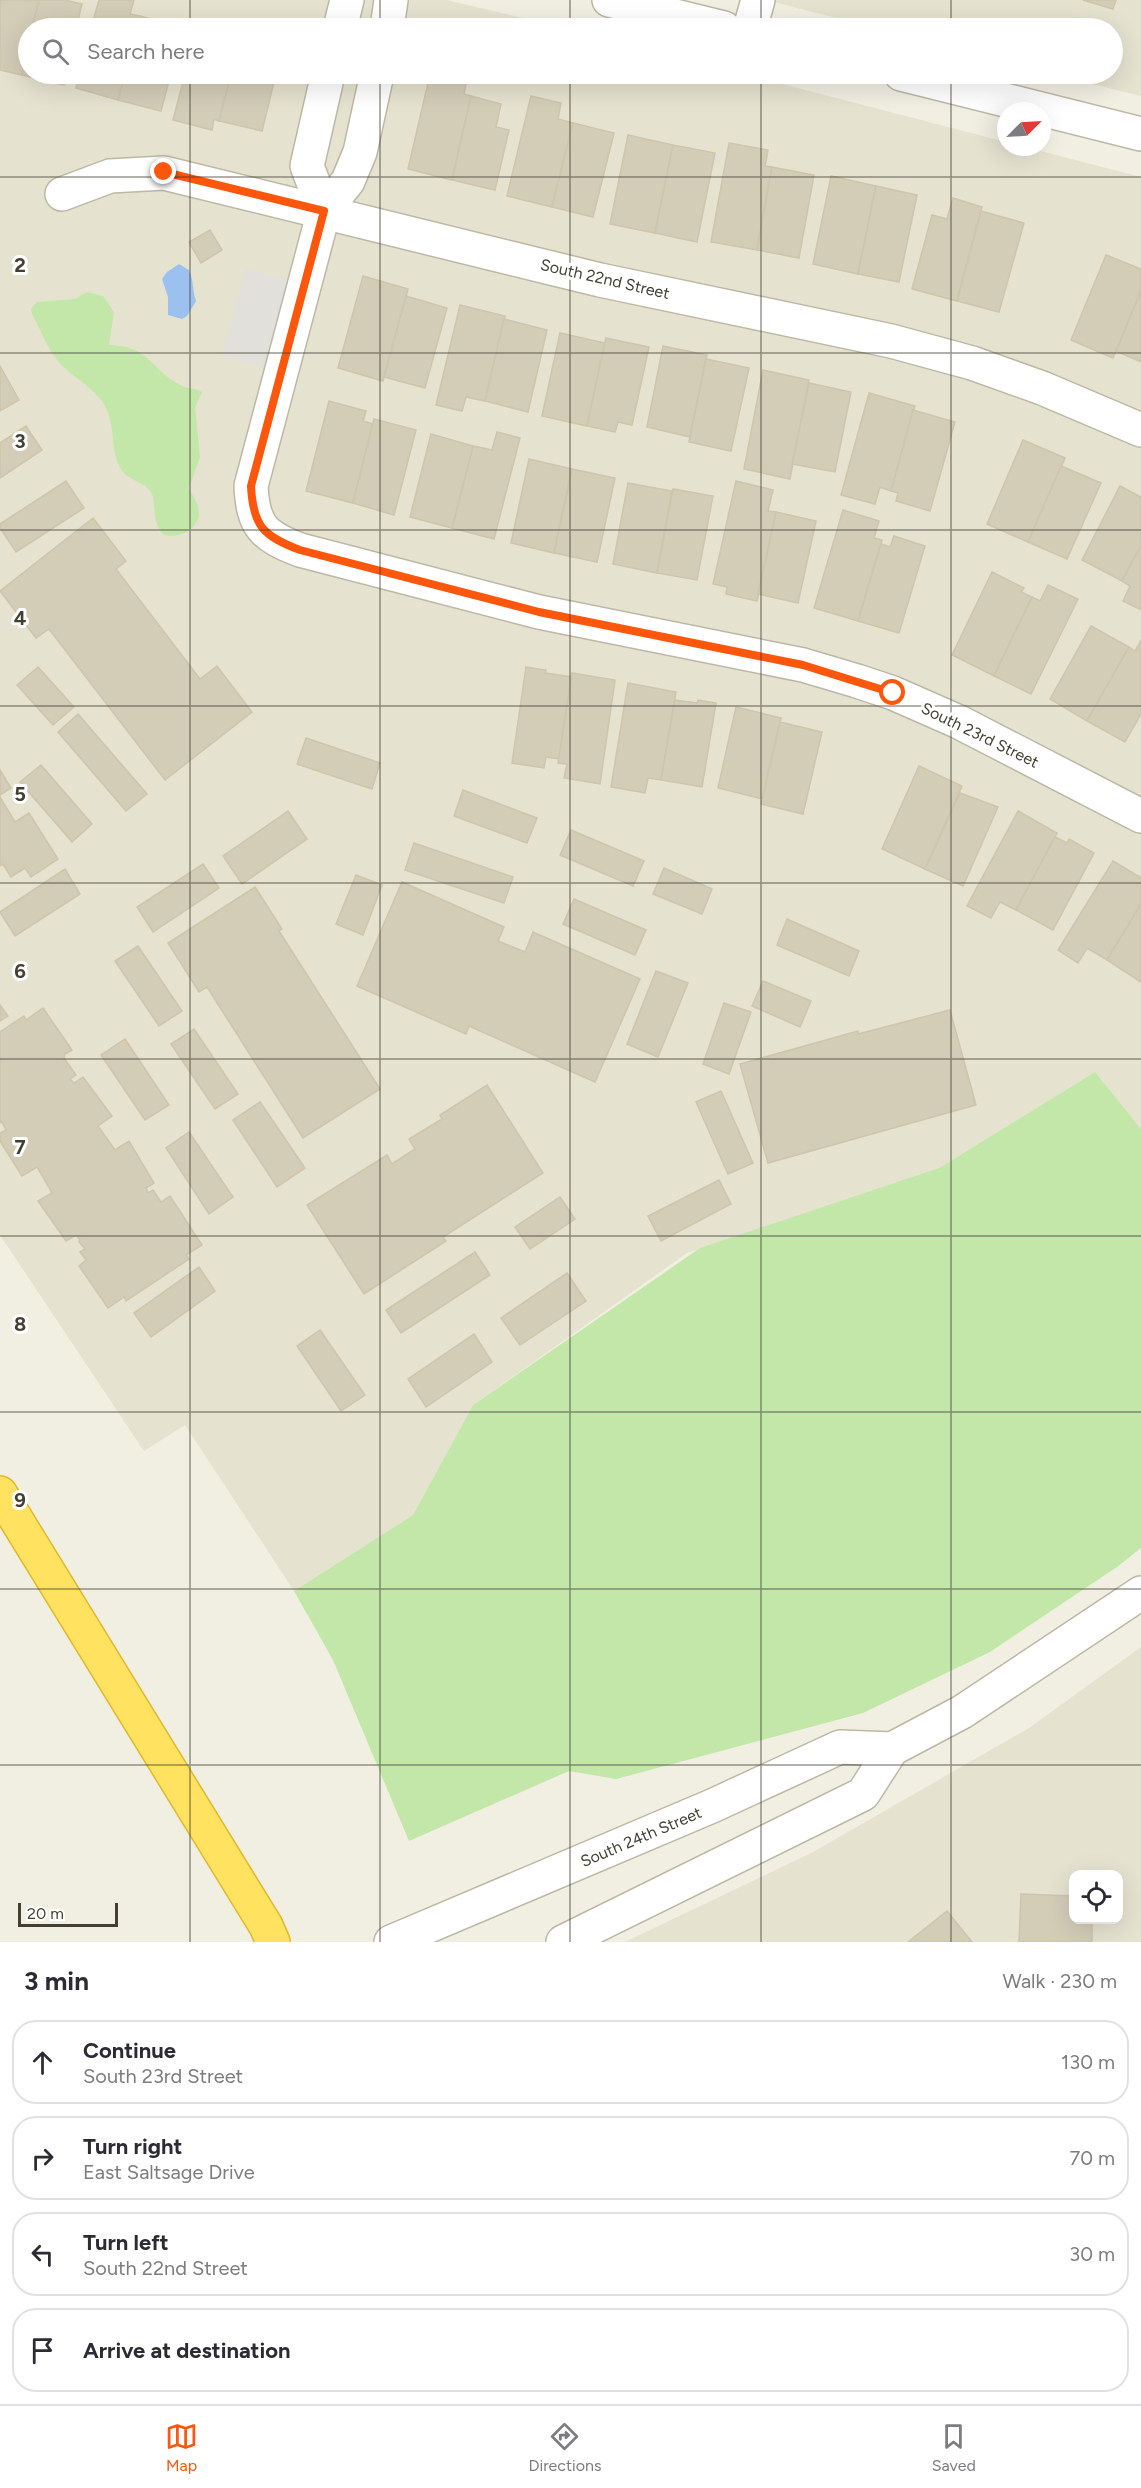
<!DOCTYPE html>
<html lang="en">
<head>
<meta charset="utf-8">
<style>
	:root { --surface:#fff; --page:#f7f7f7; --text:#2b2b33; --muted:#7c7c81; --line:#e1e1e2; --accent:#fd560d }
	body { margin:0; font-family:Figtree,sans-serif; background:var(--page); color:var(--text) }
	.controls { position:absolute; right:18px; bottom:18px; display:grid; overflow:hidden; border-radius:12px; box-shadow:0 6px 24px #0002 }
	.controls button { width:54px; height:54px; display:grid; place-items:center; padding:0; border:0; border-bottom:2px solid var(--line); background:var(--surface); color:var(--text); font:30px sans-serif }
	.compass { position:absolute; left:997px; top:102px; width:54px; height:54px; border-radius:50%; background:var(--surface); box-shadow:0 6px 24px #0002; rotate:66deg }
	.scale { position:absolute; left:18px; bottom:15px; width:100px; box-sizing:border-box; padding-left:6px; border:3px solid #433f33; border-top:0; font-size:16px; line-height:21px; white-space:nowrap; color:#433f33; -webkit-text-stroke:4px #fff; paint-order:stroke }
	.stop { position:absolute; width:18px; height:18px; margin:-14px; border:4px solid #fd560d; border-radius:50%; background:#fff }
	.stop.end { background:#fd560d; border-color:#fff; box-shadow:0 2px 6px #0008 }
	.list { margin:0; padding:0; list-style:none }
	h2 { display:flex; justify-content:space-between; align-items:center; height:78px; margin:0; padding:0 24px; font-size:26px }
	h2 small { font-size:20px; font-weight:400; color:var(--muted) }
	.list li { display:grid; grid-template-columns:39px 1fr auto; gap:18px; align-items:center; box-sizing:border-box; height:84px; margin:0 12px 12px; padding:0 12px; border:2px solid var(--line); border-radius:24px }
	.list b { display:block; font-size:22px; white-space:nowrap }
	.list p { margin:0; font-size:20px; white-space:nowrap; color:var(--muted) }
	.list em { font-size:20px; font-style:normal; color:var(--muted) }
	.icon { flex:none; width:33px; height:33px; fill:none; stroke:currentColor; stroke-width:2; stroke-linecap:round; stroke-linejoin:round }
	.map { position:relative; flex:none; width:1141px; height:1942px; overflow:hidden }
	.search { position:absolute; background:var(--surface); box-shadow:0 6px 24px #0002; left:18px; right:18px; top:18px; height:66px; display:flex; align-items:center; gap:15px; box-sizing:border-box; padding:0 21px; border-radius:33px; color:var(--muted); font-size:22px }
	.sheet { height:462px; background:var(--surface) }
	nav { display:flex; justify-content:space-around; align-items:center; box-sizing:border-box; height:84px; border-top:2px solid var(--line); background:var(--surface); font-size:16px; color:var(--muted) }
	nav a { display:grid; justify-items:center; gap:3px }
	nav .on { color:var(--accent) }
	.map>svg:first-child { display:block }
	.residential { fill:#e5e2d0; fill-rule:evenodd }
	.green { fill:#c2e7a9 }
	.parking { fill:#e1e0db }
	.water { fill:#9cc1f0 }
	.building { fill:#d3ccb7; stroke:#cec5aa; stroke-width:1.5 }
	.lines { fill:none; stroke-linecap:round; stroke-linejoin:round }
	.minor-casing { stroke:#bdb8a5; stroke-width:36 }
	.highway-casing { stroke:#dfb92e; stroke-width:36 }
	.minor { stroke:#fff; stroke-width:33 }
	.highway { stroke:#ffe25f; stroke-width:33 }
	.route { stroke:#fd560d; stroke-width:8 }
	.grid { fill:none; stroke:#433f33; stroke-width:1.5; stroke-opacity:0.55 }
	.labels { text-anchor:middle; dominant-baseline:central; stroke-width:6; stroke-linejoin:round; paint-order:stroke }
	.street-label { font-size:16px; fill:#433f33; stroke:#fff }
	.grid-label { font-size:20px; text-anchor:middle; font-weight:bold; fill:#433f33; stroke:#fff; stroke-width:6; stroke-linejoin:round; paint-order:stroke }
</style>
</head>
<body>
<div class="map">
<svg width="1141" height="1942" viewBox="0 0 1141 1942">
	<rect width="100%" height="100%" fill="#f1efe2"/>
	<!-- residential -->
	<g class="residential">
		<polygon points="0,0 447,0 564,28 28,28 28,74 744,74 1006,142 1006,147 1025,147 1141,177 1141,1129 1095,1072 939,1168 687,1253 473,1405 413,1515 294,1591 185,1425 144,1451 0,1235"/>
		<polygon points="766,0 1141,0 1141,96 1051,74 1112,74 1112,28 875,28"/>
		<path d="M1141,1647V1942H625L813,1852L1029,1728ZM1074,1874H1118V1920H1074Z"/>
	</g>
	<!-- green -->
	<g class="green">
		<path d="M87,292L103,296L114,312L109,345C150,346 150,369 180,385C187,389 195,388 202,392L195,407L200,457L189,488C191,494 196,500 198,506C204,527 182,539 164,535C152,522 156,512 153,497C150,483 131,482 123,472C109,452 116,430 107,410C98,389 74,379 59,362C47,349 41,330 32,314L31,309L37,302L75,299Z"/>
		<polygon points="1095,1072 1141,1129 1141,1548 1117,1567 990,1652 863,1713 616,1779 569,1771 409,1841 333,1660 294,1591 413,1515 473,1405 700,1248 939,1168"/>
	</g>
	<!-- parking -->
	<polygon class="parking" points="246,268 321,289 297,376 222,356"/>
	<!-- water -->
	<path class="water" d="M179,264L189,270C194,281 192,290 196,301L187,316L182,319L168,315V297L162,279L167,272Z"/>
	<!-- building -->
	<g class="building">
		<polygon points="0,0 39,0 32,28 28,28 28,46 22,75 0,70"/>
		<polygon points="39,0 65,0 82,4 76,28 32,28"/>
		<polygon points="99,0 134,0 130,14 140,16 136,28 91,28"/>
		<polygon points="1083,0 1116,0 1113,9"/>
		<polygon points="140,16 183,27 183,28 136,28"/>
		<polygon points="28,46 28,74 66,74 64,85 22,75"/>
		<polygon points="80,74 125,74 118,100 76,88"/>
		<polygon points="125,74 171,74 161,111 118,100"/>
		<polygon points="185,74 231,74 219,121 214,119 212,130 173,120"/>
		<polygon points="231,74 276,74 262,131 219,121"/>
		<polygon points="430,74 444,74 467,79 464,94 471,96 452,180 408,169"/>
		<polygon points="471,96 501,104 496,127 509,130 495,190 452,180"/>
		<polygon points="531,96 561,103 558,119 573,123 552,207 507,196"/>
		<polygon points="573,123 614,133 593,217 552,207"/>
		<polygon points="628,135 673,145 655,233 610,224"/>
		<polygon points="729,143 768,150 765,166 772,167 757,250 711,242"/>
		<polygon points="673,145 715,153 697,242 655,233"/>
		<polygon points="772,167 814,175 799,258 757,250"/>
		<polygon points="831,176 876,186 858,274 813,264"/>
		<polygon points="876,186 917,195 899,282 858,274"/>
		<polygon points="953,198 982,207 957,301 912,289 932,215 947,219"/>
		<polygon points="981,211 1024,223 999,312 957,301"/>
		<polygon points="210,230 222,250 201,263 189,242"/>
		<polygon points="1106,255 1141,269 1141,291 1113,358 1071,340"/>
		<polygon points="363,276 408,289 383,381 338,368"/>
		<polygon points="1141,291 1141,362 1116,351"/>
		<polygon points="406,296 447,308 425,388 384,377"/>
		<polygon points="460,305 505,316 485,401 466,397 462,411 436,405"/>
		<polygon points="504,319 547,330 528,412 485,401"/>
		<polygon points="560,333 605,343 587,426 542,416"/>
		<polygon points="606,338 649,347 632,425 618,422 615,432 587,426"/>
		<polygon points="663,346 707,355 690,437 647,427"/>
		<polygon points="706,359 749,368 731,451 689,442"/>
		<polygon points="0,366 19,400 0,411"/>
		<polygon points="763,370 809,380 790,479 744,469"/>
		<polygon points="809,383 851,392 835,472 792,464"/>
		<polygon points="869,393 915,406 891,491 880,487 875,504 841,495"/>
		<polygon points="329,401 366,411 363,421 373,424 353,503 306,491"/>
		<polygon points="913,410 955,422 930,511 896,501 898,493 891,491"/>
		<polygon points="374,419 416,430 394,515 353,503"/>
		<polygon points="26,426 42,450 0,478 0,443"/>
		<polygon points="497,432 520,438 494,539 452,528 473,446 492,450"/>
		<polygon points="431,434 473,446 452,528 410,517"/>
		<polygon points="1023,440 1065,458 1028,542 987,524"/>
		<polygon points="529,459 572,469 554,553 511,543"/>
		<polygon points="1061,466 1101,483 1067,559 1028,542"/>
		<polygon points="572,469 615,478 597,562 554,553"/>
		<polygon points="66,481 84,508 16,552 0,528 0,524"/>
		<polygon points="736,481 773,490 768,511 776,512 757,601 726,594 727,587 713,584"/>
		<polygon points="628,483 672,491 657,573 613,564"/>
		<polygon points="1120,486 1141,497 1141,545 1122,581 1082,560"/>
		<polygon points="673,489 713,496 697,580 657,573"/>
		<polygon points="843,510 879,521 874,538 882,540 858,621 814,608"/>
		<polygon points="776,512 816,521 798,603 758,594"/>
		<polygon points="93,518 126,561 116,569 200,679 217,666 252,712 165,780 49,629 36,638 0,591"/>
		<polygon points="894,536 925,546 899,633 858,621 881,544 890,547"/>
		<polygon points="1141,545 1141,610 1123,601 1130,586 1122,581"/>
		<polygon points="992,572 1024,588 1021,592 1032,597 994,676 952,655"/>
		<polygon points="1048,585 1078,599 1031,694 994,676 1032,597 1040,601"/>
		<polygon points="1091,626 1129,647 1087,721 1050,699"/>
		<polygon points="1141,640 1141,714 1125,742 1087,721 1129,647 1135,651"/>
		<polygon points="38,667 74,707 53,725 17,685"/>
		<polygon points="526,667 546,670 545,673 572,677 559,759 546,757 544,768 512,763"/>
		<polygon points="572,673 615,680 600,784 564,778 567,764 558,763"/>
		<polygon points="628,683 676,692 661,780 648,778 645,793 611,787"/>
		<polygon points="675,700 697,703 698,700 716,703 702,787 661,780"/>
		<polygon points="736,707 781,718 763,799 718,788"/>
		<polygon points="78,714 147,794 126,811 58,732"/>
		<polygon points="780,722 822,732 803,814 761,804"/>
		<polygon points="306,738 380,763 372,789 297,764"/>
		<polygon points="41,765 92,824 72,842 20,782"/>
		<polygon points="919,766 962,786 925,869 882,849"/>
		<polygon points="0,770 11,788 0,795"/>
		<polygon points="463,790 537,818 527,843 454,816"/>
		<polygon points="960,793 998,807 963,886 925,869"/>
		<polygon points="0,797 15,822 29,813 58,859 31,877 25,868 11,877 3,864 0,866"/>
		<polygon points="288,811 307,839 242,884 223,856"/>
		<polygon points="1018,811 1057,833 1016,910 1000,902 991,918 967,906"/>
		<polygon points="571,830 644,861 633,886 560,855"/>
		<polygon points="1055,837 1067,843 1069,839 1094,853 1053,930 1016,910"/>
		<polygon points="414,843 513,877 504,903 405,870"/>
		<polygon points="1113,861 1141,878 1141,904 1107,960 1087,948 1078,963 1058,950"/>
		<polygon points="203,864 219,888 153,932 137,907"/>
		<polygon points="664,868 712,889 702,914 653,894"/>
		<polygon points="65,869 80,894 15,936 0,912"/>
		<polygon points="356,875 382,885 363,935 336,924"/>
		<polygon points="402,882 504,927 498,941 525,952 533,932 640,979 595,1082 469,1026 466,1034 357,986"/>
		<polygon points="255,887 282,929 279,931 380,1089 303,1138 207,987 199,992 168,943"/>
		<polygon points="574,899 646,930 635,955 563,924"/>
		<polygon points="1141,904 1141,982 1107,960"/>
		<polygon points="787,919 859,951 849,976 777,945"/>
		<polygon points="138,946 182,1011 159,1026 115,961"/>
		<polygon points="656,971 688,983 658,1057 627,1044"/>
		<polygon points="763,981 811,1001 800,1027 752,1006"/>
		<polygon points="724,1003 751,1012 729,1074 703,1064"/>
		<polygon points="0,1005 8,1016 0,1021"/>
		<polygon points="43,1008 72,1050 65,1054 64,1058 76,1075 70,1079 74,1083 83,1077 112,1116 98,1126 115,1150 129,1141 154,1183 146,1188 148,1193 153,1190 161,1202 170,1196 202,1245 186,1255 189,1259 126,1301 124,1297 108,1308 79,1266 86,1260 80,1252 85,1249 79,1242 80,1240 76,1235 66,1241 38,1201 52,1193 37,1167 22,1176 0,1141 0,1133 6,1130 2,1122 0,1123 0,1032 24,1016 26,1020"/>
		<polygon points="950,1010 976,1105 768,1163 740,1064 858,1031 858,1034"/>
		<polygon points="194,1029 238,1094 215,1109 171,1044"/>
		<polygon points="125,1039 169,1105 145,1120 101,1055"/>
		<polygon points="487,1085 543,1173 443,1237 446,1241 364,1294 307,1205 387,1155 392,1164 415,1149 409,1139 442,1119 440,1115"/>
		<polygon points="721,1091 753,1163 728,1174 696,1102"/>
		<polygon points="260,1102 305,1168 277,1187 233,1120"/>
		<polygon points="189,1132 233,1197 209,1214 166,1148"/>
		<polygon points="719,1180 731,1204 661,1241 648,1216"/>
		<polygon points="560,1197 575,1219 530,1249 515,1227"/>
		<polygon points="475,1252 490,1275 401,1333 386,1310"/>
		<polygon points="199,1267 215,1291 151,1337 134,1313"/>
		<polygon points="567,1273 586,1301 520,1345 501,1318"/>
		<polygon points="320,1330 365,1395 341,1411 297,1346"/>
		<polygon points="474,1334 492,1362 426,1407 408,1379"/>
		<polygon points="1021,1894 1074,1896 1074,1920 1092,1920 1092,1942 1019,1942"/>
		<polygon points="947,1911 972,1942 908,1942"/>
	</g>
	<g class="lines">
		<defs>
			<g id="minor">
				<polyline points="609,0 724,28"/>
				<polyline points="340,28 347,0"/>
				<polyline points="387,28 391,0"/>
				<polyline points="750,28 758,0"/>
				<path d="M377,74L360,152L348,181L324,211L251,486C253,526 263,536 300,550L539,612L803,665L857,681L893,693L959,722L1141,816"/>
				<polyline points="901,74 1141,134"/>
				<polyline points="62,194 110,176 164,173 600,280 891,341 972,363 1042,388 1141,430"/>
				<polyline points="324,211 307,166 328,74"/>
				<polyline points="391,1942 712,1806 840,1747 892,1749"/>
				<polyline points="563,1942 863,1794 892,1749 962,1712 1141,1593"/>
			</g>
			<polyline id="highway" points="0,1493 266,1926 273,1942"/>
		</defs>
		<!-- minor casing -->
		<use href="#minor" class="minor-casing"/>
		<!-- highway casing -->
		<use href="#highway" class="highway-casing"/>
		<!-- minor -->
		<use href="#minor" class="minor"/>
		<!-- highway -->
		<use href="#highway" class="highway"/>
	</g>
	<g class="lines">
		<!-- route -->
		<path class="route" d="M164,172L324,211L251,486C253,526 263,536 300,550L539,612L803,665L893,693"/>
	</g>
	<!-- grid -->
	<path class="grid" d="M190,0V28M380,0V28M570,0V28M761,0V28M951,0V28M190,74V1942M380,74V1942M570,74V1942M761,74V1942M951,74V1942M0,177H1141M0,353H1141M0,530H1141M0,706H1141M0,883H1141M0,1059H1141M0,1236H1141M0,1412H1141M0,1589H1141M0,1765H1141"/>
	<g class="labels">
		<!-- street labels -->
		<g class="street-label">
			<text transform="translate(605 279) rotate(13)">South 22nd Street</text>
			<text transform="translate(980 735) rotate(26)">South 23rd Street</text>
			<text transform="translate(641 1837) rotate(-23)">South 24th Street</text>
		</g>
	</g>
	<g class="grid-label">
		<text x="20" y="272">2</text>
		<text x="20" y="448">3</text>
		<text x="20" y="625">4</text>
		<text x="20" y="801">5</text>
		<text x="20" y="978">6</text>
		<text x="20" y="1154">7</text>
		<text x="20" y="1331">8</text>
		<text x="20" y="1507">9</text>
	</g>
</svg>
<div class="controls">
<button><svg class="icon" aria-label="locate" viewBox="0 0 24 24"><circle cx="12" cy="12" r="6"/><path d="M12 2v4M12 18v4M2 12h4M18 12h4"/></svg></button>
</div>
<svg class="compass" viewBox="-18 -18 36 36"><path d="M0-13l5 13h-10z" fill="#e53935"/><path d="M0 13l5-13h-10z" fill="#7c7c81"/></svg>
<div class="scale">20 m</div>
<div class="stop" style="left:893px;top:693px"></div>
<div class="stop end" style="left:164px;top:172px"></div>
<div class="search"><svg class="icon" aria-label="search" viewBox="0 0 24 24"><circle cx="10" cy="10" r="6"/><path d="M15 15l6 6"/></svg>Search here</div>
</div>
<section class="sheet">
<h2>3 min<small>Walk · 230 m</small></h2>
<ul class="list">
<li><svg class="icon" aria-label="ahead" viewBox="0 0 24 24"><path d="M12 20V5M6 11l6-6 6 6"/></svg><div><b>Continue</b><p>South 23rd Street</p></div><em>130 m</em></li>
<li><svg class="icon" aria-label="right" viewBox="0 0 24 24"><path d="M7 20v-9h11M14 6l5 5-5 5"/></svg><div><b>Turn right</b><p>East Saltsage Drive</p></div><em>70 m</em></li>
<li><svg class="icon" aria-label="left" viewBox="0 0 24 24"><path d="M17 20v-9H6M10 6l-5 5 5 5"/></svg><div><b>Turn left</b><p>South 22nd Street</p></div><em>30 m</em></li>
<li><svg class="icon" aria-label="arrive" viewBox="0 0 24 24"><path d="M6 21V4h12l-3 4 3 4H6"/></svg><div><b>Arrive at destination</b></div></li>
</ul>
</section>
<nav>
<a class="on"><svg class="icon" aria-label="map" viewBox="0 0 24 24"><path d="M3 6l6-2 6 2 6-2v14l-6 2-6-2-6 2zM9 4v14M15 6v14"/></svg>Map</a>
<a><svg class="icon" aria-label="directions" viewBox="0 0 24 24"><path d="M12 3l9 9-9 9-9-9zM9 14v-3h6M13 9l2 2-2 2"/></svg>Directions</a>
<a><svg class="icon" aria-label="saved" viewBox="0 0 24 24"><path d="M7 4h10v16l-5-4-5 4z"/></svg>Saved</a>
</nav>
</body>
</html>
